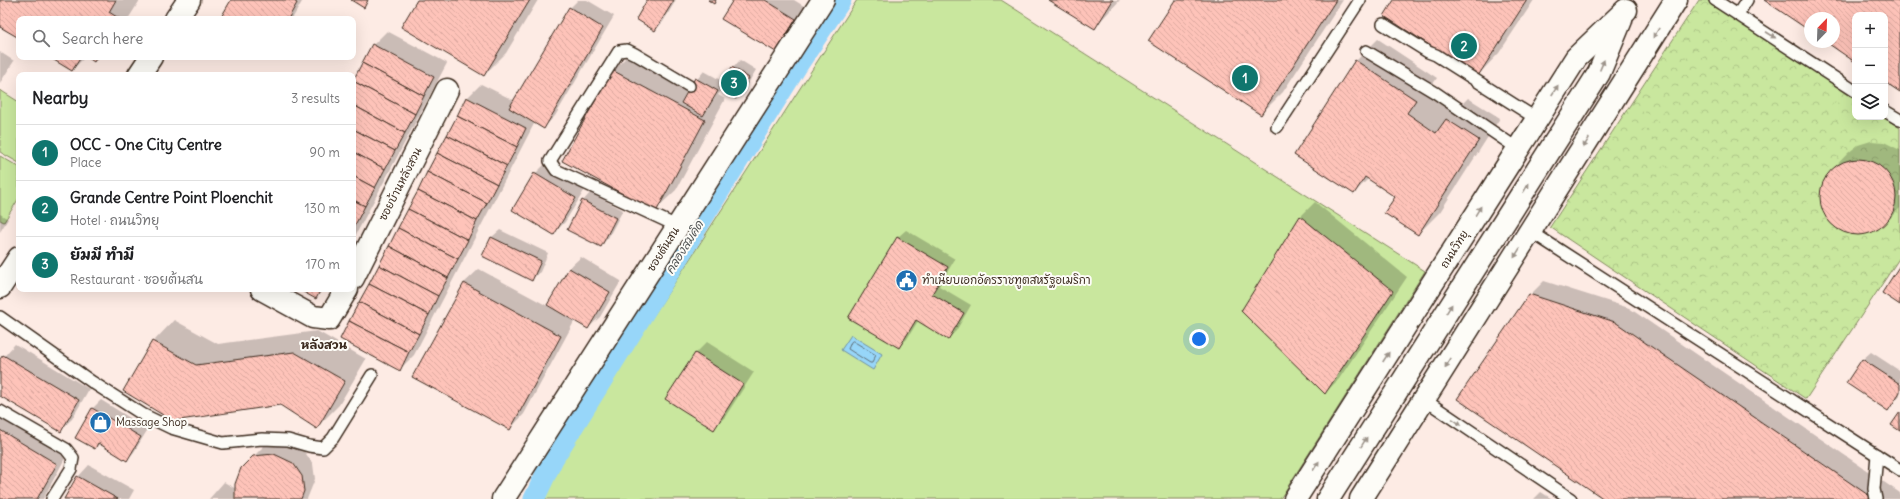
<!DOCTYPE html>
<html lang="en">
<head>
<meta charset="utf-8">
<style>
	:root { --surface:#fff; --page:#f2f2f2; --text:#202124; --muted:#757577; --line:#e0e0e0; --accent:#0f766e }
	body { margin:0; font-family:Delius,"Playpen Sans Thai",sans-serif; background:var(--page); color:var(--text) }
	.controls { position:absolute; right:12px; top:12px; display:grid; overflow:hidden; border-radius:8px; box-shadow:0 4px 16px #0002 }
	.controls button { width:36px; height:36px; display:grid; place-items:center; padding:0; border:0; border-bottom:1px solid var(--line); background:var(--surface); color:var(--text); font:20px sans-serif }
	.compass { position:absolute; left:1804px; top:12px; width:36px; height:36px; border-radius:50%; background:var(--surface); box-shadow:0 4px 16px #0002; rotate:23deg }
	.you { position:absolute; left:1199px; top:339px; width:14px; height:14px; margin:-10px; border:3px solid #fff; border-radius:50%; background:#1a73e8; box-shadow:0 0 0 6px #1a73e833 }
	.badge { display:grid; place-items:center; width:26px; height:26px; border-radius:50%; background:var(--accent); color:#fff; font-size:13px; font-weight:700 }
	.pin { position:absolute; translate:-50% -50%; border:2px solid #fff; box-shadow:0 1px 4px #0006 }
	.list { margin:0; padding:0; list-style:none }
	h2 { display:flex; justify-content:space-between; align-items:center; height:52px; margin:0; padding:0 16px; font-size:17px }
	h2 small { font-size:13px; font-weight:400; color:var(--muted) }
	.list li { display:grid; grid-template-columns:26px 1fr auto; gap:12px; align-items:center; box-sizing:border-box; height:56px; padding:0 16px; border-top:1px solid var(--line) }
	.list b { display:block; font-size:15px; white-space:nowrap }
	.list p { margin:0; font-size:13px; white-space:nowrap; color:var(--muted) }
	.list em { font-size:13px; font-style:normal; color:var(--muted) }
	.icon { flex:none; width:22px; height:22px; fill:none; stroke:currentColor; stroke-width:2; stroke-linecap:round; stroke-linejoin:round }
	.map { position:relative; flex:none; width:1900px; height:499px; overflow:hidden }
	.search { position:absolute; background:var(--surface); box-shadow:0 4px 16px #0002; left:16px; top:16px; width:340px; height:44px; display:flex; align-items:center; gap:10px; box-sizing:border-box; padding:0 14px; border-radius:8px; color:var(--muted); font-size:15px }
	.panel { position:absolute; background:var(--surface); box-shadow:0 4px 16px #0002; left:16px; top:72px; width:340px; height:220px; border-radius:8px }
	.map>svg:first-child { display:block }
	.forest { fill:url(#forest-crowns); stroke:#82885e }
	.garden { fill:#c9e79e; stroke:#82885e }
	.water { fill:#97d6f9; stroke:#7291a1 }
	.shadow { fill:#0003 }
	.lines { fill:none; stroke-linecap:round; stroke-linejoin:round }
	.shore { stroke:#606f76; stroke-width:1 }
	.canal { stroke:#97d6f9; stroke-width:21 }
	.building { fill:url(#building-back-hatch); stroke:#3b2a1e }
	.service-casing { stroke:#3b2a1e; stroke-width:14 }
	.minor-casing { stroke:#3b2a1e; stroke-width:25 }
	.tertiary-casing { stroke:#3b2a1e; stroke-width:25 }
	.secondary-casing { stroke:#3b2a1e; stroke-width:25 }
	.service { stroke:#fdfcf7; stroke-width:11 }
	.minor { stroke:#fdfcf7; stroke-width:22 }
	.tertiary { stroke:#fdfcf7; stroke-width:22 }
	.secondary { stroke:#fdfcf7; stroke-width:22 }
	.oneway { fill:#9c938a }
	.labels { text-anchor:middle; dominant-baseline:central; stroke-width:4; stroke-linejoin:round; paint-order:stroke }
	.street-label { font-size:11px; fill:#3b2a1e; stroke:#fdfcf7 }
	.poi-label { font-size:11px; fill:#3b2a1e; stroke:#fdfcf7; text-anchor:start }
	.water-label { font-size:12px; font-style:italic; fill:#525555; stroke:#fdfcf7 }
	.neighbourhood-label { font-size:12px; font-weight:bold; fill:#3b2a1e; stroke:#fdfcf7 }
</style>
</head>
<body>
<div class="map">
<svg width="1900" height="499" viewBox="0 0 1900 499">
	<defs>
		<pattern id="forest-crowns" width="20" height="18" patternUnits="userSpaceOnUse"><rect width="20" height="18" fill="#c9e79e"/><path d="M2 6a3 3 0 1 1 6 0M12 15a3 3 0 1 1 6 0" fill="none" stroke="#aec688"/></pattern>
		<pattern id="building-back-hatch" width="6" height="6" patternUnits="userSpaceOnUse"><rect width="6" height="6" fill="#fec3b9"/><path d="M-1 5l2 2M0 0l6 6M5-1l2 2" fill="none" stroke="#dba89f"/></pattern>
	</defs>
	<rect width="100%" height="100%" fill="#fdebe4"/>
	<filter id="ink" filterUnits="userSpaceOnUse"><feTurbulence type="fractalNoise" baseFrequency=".025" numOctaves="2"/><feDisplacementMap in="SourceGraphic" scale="8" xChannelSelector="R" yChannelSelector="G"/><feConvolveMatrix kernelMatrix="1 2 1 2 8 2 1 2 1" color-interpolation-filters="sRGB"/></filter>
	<g filter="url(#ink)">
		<!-- forest -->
		<polygon class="forest" points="1699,0 1709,0 1855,98 1855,117 1883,117 1900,128 1900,257 1806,399 1550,227"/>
		<!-- garden -->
		<g class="garden">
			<polygon points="857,0 1001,0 1425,271 1280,499 535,499"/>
			<polygon points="0,90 19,102 19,163 0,152"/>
			<polygon points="0,156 19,167 19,198 4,222 0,220"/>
		</g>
		<!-- water -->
		<polygon class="water" points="851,335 882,354 873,370 841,350"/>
		<!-- shadow -->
		<g class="shadow">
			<polygon points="0,0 140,0 128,19 19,19 19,37 0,25"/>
			<polygon points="232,0 303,0 292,19 221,19"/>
			<polygon points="418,0 538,0 506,53 484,75"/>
			<polygon points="578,0 587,0 614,16 555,116 544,127 535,122 414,355 399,370 467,98 481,84 515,101 570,8"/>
			<polygon points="648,0 676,0 663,22 655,30"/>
			<polygon points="734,0 794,0 807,8 787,40 776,51"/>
			<polygon points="1050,0 1120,0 1094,28"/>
			<polygon points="1176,0 1343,0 1283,92 1261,114"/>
			<polygon points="1395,0 1534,0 1499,53 1478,75"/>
			<polygon points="387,31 447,63 353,240 353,82 373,45"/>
			<polygon points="1378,39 1437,78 1428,91 1456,110 1468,98 1500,118 1440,212 1418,234 1396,196 1369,178 1354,193 1356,61"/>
			<polygon points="633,50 694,83 704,71 724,82 733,68 740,60 756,70 744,90 736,98 722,89 718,95 725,99 676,190 655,210 613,71"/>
			<polygon points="0,52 14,61 0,83"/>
			<polygon points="51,57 85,57 72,70"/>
			<polygon points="1871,141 1884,142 1900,150 1900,208 1882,226 1872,232 1860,235 1849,234 1838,229 1828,220 1822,209 1820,196 1823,183 1830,172 1848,153 1858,145"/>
			<polygon points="546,163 587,186 565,222 554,233 535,174"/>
			<polygon points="590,193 623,210 608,238 600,246 583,201"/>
			<polygon points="1315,202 1407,277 1339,379 1325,393 1242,311 1301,216"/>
			<polygon points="0,214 8,219 0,232"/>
			<polygon points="500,230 548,253 540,272 532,279 483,255 492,237"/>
			<polygon points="906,230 955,259 939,286 971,305 956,331 948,339 918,321 907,339 899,347 850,317 898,237"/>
			<polygon points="581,257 621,281 600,317 588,328 575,320 524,414 510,429 464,283 479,269 555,310 569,268"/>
			<polygon points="1544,281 1629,308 1900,493 1900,499 1605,499 1530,295"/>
			<polygon points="300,289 324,289 316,297"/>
			<polygon points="174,320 218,344 317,331 366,359 339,405 317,427 280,404 173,420 153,342"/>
			<polygon points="707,342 754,372 725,417 714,428 667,398 696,353"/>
			<polygon points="15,344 89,389 72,419 60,430 0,395 0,361"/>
			<polygon points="1871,352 1900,371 1900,395 1888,409 1847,383 1863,359"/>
			<polygon points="101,400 148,429 134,452 127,459 100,443 95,448 76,437 93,408"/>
			<polygon points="0,408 70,449 43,499 0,499"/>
			<polygon points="285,443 304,451 313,464 315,479 307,499 209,499 224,482 236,489 242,468 265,445"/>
			<polygon points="89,465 134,490 129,499 65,499 78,477"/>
			<polygon points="1541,492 1552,499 1534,499"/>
		</g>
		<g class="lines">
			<!-- shore -->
			<polygon class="shore" points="853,341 876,355 872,363 870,363 848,349 851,342"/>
			<!-- canal -->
			<polyline class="canal" points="534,499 553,459 797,66 841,0"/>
		</g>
		<!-- building -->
		<g class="building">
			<polygon points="0,0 116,0 109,12 120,19 19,19 19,38 0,27"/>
			<polygon points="231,0 292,0 297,3 288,19 220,19"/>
			<polygon points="351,0 368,0 364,8"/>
			<polygon points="417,0 530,0 484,76 401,27"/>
			<polygon points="647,0 674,0 655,31 636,19"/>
			<polygon points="708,0 716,0 714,4"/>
			<polygon points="733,0 765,0 796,19 776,52 721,19"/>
			<polygon points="1048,0 1113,0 1095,29"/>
			<polygon points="1175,0 1336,0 1261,115 1148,41"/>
			<polygon points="1394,0 1527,0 1478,76 1384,16"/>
			<polygon points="1764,0 1900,0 1900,92 1885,82 1885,15 1855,15 1855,62 1826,42 1834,42 1834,18 1810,18 1810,31"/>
			<polygon points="569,7 603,28 544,129 509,108"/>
			<polygon points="372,44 434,77 424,96 362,63"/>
			<polygon points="49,57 81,57 72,71"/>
			<polygon points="87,57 97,57 94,62"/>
			<polygon points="1355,60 1416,100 1407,113 1436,133 1446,119 1479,140 1418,235 1384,213 1395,197 1365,177 1354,194 1294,155"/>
			<polygon points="362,63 424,96 415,114 353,81"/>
			<polygon points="732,67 749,78 736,99 719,88"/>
			<polygon points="612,70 705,120 656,212 562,161"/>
			<polygon points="695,78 718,91 703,116 681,103"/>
			<polygon points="353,81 415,114 405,133 353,105"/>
			<polygon points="466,97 526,128 517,147 457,116"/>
			<polygon points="353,105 405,133 395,151 353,129"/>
			<polygon points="457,116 517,147 507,166 447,135"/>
			<polygon points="353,129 395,151 385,169 353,152"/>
			<polygon points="447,135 507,166 497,184 437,153"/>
			<polygon points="353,152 385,169 375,188 353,176"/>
			<polygon points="437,153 497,184 487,203 427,172"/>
			<circle cx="1858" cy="197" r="38"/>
			<polygon points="427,172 487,203 477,221 418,191"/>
			<polygon points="534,173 576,198 554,235 512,210"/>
			<polygon points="353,176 375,188 365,206 353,200"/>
			<polygon points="418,191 477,221 468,240 408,209"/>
			<polygon points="353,200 365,206 355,225 353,223"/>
			<polygon points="582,200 616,218 601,247 567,230"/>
			<polygon points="408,209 468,240 458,259 398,228"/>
			<polygon points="1300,216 1393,291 1325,394 1241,311"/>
			<polygon points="398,228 458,259 448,278 389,246"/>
			<polygon points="491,237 541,261 532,281 482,256"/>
			<polygon points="897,237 948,267 932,294 964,313 948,340 916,320 899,348 848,318"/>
			<polygon points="389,246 448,278 438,296 379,265"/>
			<polygon points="379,265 438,296 429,315 369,284"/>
			<polygon points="1900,265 1900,305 1882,293"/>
			<polygon points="569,268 610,292 588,329 547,305"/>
			<polygon points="464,283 561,336 510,430 412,377"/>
			<polygon points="369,284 429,315 419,334 359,302"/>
			<polygon points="298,289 321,289 316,299"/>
			<polygon points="1529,294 1615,322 1874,499 1604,499 1457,399"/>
			<polygon points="359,302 419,334 409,352 349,321"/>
			<polygon points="349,321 409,352 400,371 340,339"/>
			<polygon points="152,341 196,365 294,352 345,381 317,429 280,405 173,421 123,391"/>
			<polygon points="695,353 743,384 714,430 665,399"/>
			<polygon points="3,355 79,400 61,432 0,396 0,359"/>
			<polygon points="1862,359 1900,384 1900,392 1888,411 1846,383"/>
			<polygon points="92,408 141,437 127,461 98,443 95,449 75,438"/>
			<polygon points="1900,412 1900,431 1891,425"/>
			<polygon points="0,430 57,464 37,499 0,499"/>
			<polygon points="274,454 293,463 302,476 304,491 301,499 235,499 235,484 241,468 253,456"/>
			<polygon points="77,476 118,499 64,499"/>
		</g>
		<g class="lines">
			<defs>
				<g id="service">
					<polyline points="1715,0 1855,91"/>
					<polyline points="1738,14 1747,0"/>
					<polyline points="1383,24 1428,52 1436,55 1537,119"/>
					<polyline points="1366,51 1436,93 1518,149"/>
					<polyline points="1885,111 1900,120"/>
					<polyline points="1277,127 1360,0"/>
					<polyline points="677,226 556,170 550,161 619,51 627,50 635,54 689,86"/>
					<polyline points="1530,231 1900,470"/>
					<polyline points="0,317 92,382 142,414 171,428 223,443 262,439 288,440 309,446 323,448 333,438 372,375"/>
					<polyline points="1425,400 1571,499"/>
					<polyline points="0,411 66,449 73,458 71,469 52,499"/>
					<polyline points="1876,499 1874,489 1877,455"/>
				</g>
				<g id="minor">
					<polyline points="353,278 447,90"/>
					<polyline points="262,289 313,317 329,319 347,289"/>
					<polyline points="503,499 823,0"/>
				</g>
				<g id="tertiary">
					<polyline points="176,19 189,0"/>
					<polyline points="139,75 151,57"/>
					<polyline points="0,287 19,258"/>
				</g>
				<g id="secondary">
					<polyline points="1295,499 1576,58 1626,10"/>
					<polyline points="1328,499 1599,73 1621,20"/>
					<polyline points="1361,499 1676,0"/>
				</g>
			</defs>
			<!-- service casing -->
			<use href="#service" class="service-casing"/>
			<!-- minor casing -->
			<use href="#minor" class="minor-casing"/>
			<!-- tertiary casing -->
			<use href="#tertiary" class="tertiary-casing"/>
			<!-- secondary casing -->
			<use href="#secondary" class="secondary-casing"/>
			<!-- service -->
			<use href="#service" class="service"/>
			<!-- minor -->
			<use href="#minor" class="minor"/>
			<!-- tertiary -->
			<use href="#tertiary" class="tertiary"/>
			<!-- secondary -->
			<use href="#secondary" class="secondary"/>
		</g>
		<!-- one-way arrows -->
		<defs><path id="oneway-solid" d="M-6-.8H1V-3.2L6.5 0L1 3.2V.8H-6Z"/></defs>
		<g class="oneway">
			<use href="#oneway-solid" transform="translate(1656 33) rotate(122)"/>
			<use href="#oneway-solid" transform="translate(1771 35) rotate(33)"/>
			<use href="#oneway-solid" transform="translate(1602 65) rotate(-67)"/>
			<use href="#oneway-solid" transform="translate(1555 90) rotate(-57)"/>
			<use href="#oneway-solid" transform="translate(1586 143) rotate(122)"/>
			<use href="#oneway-solid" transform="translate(1526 188) rotate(-58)"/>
			<use href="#oneway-solid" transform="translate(1478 211) rotate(-58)"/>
			<use href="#oneway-solid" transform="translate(1517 253) rotate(122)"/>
			<use href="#oneway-solid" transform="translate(1449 309) rotate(-58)"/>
			<use href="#oneway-solid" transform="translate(1386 357) rotate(-57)"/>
			<use href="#oneway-solid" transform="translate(1448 363) rotate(122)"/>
			<use href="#oneway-solid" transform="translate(1457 422) rotate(34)"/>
			<use href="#oneway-solid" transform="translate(1364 442) rotate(-58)"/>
			<use href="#oneway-solid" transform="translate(1316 466) rotate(-57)"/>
		</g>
	</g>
	<!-- icons -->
	<defs>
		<symbol id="civic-disc" viewBox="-11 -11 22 22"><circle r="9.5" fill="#1f6fb2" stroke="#fdfcf7"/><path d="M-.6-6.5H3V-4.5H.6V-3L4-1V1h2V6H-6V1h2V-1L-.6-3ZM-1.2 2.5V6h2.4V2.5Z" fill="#fff"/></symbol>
		<symbol id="shop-disc" viewBox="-11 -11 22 22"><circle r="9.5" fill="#1f6fb2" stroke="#fdfcf7"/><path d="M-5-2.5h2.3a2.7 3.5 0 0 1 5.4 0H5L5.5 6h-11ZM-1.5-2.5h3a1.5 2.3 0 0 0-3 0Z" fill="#fff"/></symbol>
	</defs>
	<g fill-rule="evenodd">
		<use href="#civic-disc" x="894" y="268" width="25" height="25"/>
		<use href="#shop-disc" x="88" y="410" width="25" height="25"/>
	</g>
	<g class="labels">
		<!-- street labels -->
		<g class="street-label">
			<text transform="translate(400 184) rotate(-63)">ซอยบ้านหลังสวน</text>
			<text transform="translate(663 249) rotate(-58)">ซอยต้นสน</text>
			<text transform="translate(1454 249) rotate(-58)">ถนนวิทยุ</text>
		</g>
		<!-- poi labels -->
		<g class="poi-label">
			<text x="922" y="280">ทำเนียบเอกอัครราชทูตสหรัฐอเมริกา</text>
			<text x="116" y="422">Massage Shop</text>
		</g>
		<!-- water labels -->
		<g class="water-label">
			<text transform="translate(684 247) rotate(-58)">คลองสมคิด</text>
		</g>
		<!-- neighbourhood labels -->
		<g class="neighbourhood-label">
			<text x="324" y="344">หลังสวน</text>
		</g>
	</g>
</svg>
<div class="controls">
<button>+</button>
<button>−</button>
<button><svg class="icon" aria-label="layers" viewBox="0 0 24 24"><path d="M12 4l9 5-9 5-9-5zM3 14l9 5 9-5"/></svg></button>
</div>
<svg class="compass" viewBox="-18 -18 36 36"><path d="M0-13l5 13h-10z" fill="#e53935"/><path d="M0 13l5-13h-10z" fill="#757577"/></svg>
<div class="you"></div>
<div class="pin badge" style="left:1245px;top:78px">1</div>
<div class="pin badge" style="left:1464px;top:46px">2</div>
<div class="pin badge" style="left:734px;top:83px">3</div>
<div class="search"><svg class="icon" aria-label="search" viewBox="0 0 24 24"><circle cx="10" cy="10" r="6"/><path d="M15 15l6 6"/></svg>Search here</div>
<section class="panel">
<h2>Nearby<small>3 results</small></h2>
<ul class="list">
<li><span class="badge">1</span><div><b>OCC - One City Centre</b><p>Place</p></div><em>90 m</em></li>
<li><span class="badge">2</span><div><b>Grande Centre Point Ploenchit</b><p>Hotel · ถนนวิทยุ</p></div><em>130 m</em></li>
<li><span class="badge">3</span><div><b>ยัมมี ทำมี</b><p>Restaurant · ซอยต้นสน</p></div><em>170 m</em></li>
</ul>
</section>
</div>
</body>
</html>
